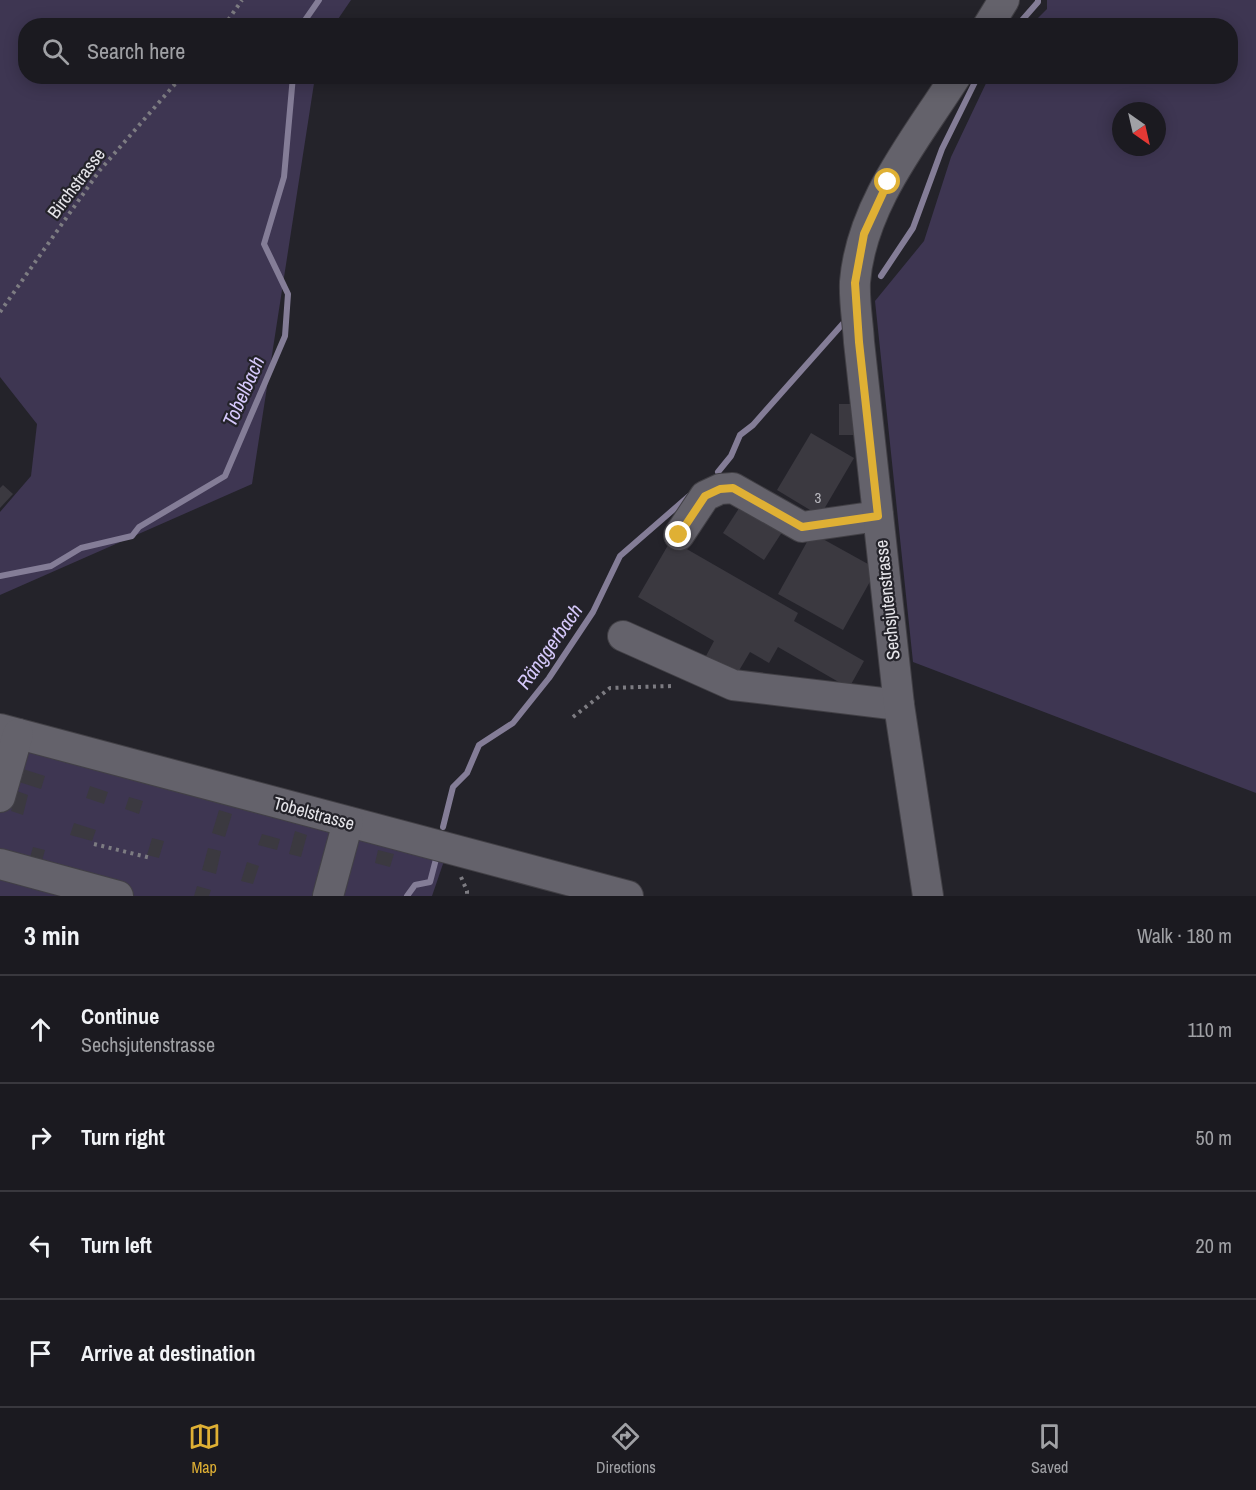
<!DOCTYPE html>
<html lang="en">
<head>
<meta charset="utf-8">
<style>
	:root { --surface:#1b1a20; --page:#242329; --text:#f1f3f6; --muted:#a0a1a5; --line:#39383e; --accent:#dfb034 }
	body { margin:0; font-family:"Archivo Narrow",sans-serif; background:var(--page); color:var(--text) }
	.compass { position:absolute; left:1112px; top:102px; width:54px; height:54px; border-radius:50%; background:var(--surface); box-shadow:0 3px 15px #0003; rotate:146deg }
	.stop { position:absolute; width:18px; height:18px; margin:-14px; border:4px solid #dfb034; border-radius:50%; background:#fff }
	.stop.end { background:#dfb034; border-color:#fff; box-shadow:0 2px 6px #0008 }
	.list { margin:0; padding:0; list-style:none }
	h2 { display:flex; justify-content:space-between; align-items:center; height:78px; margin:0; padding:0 24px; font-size:26px }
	h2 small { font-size:20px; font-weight:400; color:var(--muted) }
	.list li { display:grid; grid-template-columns:39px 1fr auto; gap:18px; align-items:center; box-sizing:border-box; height:108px; padding:0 24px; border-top:2px solid var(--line) }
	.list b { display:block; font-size:22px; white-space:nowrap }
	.list p { margin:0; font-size:20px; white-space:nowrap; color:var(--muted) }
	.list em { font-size:20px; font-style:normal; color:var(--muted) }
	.icon { flex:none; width:33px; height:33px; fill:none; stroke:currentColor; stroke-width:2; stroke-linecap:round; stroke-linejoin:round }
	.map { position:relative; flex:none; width:1256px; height:896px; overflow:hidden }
	.search { position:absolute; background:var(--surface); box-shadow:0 3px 15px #0003; left:18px; right:18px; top:18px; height:66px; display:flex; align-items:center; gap:15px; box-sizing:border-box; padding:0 21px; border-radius:24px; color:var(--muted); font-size:22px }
	.sheet { height:510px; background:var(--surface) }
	nav { display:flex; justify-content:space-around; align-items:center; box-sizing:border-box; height:84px; border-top:2px solid var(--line); background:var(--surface); font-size:16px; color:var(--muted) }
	nav a { display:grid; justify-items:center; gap:3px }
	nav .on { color:var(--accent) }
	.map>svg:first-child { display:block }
	.green { fill:#3e3652; fill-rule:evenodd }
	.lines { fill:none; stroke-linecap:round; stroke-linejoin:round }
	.stream { stroke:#847d97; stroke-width:6 }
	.building { fill:#3b3940 }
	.minor-casing { stroke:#424046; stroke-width:32 }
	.path { stroke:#7d7c82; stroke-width:4; stroke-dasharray:3 4.5; stroke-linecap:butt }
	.minor { stroke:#64626b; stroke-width:30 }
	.route { stroke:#dfb034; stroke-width:8 }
	.labels { text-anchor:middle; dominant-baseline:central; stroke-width:4.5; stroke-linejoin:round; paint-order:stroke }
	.number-label { font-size:15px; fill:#bbbac0 }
	.street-label { font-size:18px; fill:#e6e5ea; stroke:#24232a }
	.water-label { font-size:20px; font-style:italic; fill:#d6c9fb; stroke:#24232a }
</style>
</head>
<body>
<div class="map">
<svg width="1256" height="896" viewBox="0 0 1256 896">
	<rect width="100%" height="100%" fill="#24232a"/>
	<!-- green -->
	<g class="green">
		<polygon points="0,0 351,0 334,25 26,26 26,76 315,77 252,484 0,595 0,512 31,476 37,424 0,377"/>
		<path d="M1047,0H1256V793L913,662L875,301L924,241L951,157L989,77L1230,76V26L1031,25L1047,9ZM1121,111H1157V147H1121Z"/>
		<polygon points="0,741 445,858 432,896 0,896"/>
	</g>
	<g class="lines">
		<!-- stream -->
		<g class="stream">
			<polyline points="301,26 319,0"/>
			<polyline points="1017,26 1038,2 1038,0"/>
			<polyline points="881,276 913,228 942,149 978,76"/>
			<polyline points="718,472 731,456 740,435 753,425 847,319"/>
			<polyline points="0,576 51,566 81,548 132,536 139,527 225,476 285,336 288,294 264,244 284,177 293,76"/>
			<polyline points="443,827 453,787 467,773 479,745 513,723 549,678 593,612 620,556 689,496"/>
			<polyline points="407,896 415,885 430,882 436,859"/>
		</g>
	</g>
	<!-- building -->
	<g class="building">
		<rect x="839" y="404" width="18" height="31"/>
		<polygon points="811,433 854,458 820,516 777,490"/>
		<polygon points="3,485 13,494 0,508 0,488"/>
		<polygon points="745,499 786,526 764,560 723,533"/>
		<polygon points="812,533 877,569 843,630 778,594"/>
		<polygon points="671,540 798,613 794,621 864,661 849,688 778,647 769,663 750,652 737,674 706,656 714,641 638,597"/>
		<polygon points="23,769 45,776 41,789 19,782"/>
		<polygon points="90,786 108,792 104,804 86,798"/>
		<polygon points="17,791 28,795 23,815 11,811"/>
		<polygon points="129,797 143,801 139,814 125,809"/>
		<polygon points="219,810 232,814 225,837 212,833"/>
		<polygon points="74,823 96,830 92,841 70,835"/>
		<polygon points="295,831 307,835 301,857 289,854"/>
		<polygon points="262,834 280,839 277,850 258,845"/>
		<polygon points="152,838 164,841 159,858 147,855"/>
		<polygon points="33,847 45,850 40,868 28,864"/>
		<polygon points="208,848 221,851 216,874 202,870"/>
		<polygon points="378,850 394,854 390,867 375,863"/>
		<polygon points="247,862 259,866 253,884 241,881"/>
		<polygon points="197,886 211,890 209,896 194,896"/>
	</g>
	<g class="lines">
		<defs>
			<g id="minor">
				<polyline points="988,26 1004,0"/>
				<polyline points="679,535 705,496 720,489 733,488 802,527 878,516"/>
				<polyline points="623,636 733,685 899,705"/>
				<polyline points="0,729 628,896"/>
				<polyline points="0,797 18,734"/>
				<polyline points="0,864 118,896"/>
				<polyline points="328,896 348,822"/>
				<path d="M928,896L899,705L859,342C858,323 854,302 855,282C861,205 916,139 956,76"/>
			</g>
		</defs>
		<!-- minor casing -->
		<use href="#minor" class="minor-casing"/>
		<!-- path -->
		<g class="path">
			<polyline points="224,26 242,0"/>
			<polyline points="0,312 100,170 182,76"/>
			<polyline points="573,717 610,688 672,686"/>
			<polyline points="94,844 151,858"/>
			<polyline points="461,877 467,891 467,896"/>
		</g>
		<!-- minor -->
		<use href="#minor" class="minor"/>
	</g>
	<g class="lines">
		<!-- route -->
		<polyline class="route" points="679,535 705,496 720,489 733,488 802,527 878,516 859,342 855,283 864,234 888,182"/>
	</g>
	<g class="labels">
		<!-- number labels -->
		<g class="number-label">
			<text x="818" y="497">3</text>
		</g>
		<!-- street labels -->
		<g class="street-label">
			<text transform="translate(76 183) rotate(-53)">Birchstrasse</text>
			<text transform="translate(887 600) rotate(-96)">Sechsjutenstrasse</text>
			<text transform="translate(314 813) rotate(15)">Tobelstrasse</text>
		</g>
		<!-- water labels -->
		<g class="water-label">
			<text transform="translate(243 391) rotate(-66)">Tobelbach</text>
			<text transform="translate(549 646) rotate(-55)">Ränggerbach</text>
		</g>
	</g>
</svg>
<svg class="compass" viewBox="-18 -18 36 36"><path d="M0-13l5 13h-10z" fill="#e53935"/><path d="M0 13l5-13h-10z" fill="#a0a1a5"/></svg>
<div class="stop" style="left:888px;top:182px"></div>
<div class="stop end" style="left:679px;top:535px"></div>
<div class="search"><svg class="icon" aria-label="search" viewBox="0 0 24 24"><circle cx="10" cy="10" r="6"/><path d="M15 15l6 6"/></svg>Search here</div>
</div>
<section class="sheet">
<h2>3 min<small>Walk · 180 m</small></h2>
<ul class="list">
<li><svg class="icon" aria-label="ahead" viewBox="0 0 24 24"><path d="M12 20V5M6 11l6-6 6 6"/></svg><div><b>Continue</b><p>Sechsjutenstrasse</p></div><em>110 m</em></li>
<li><svg class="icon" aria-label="right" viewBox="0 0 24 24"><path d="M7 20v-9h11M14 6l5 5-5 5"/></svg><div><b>Turn right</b></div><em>50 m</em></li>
<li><svg class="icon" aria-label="left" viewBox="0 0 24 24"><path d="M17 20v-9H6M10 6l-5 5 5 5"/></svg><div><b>Turn left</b></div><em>20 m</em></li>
<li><svg class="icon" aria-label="arrive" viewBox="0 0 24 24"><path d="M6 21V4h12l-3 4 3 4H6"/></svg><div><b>Arrive at destination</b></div></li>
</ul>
</section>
<nav>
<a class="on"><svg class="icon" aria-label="map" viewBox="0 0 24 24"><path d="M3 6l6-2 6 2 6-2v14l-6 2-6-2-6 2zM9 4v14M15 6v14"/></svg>Map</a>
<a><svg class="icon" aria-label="directions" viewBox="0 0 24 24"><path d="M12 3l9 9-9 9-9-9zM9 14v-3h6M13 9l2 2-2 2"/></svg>Directions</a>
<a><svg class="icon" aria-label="saved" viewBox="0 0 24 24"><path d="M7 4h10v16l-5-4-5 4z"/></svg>Saved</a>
</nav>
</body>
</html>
